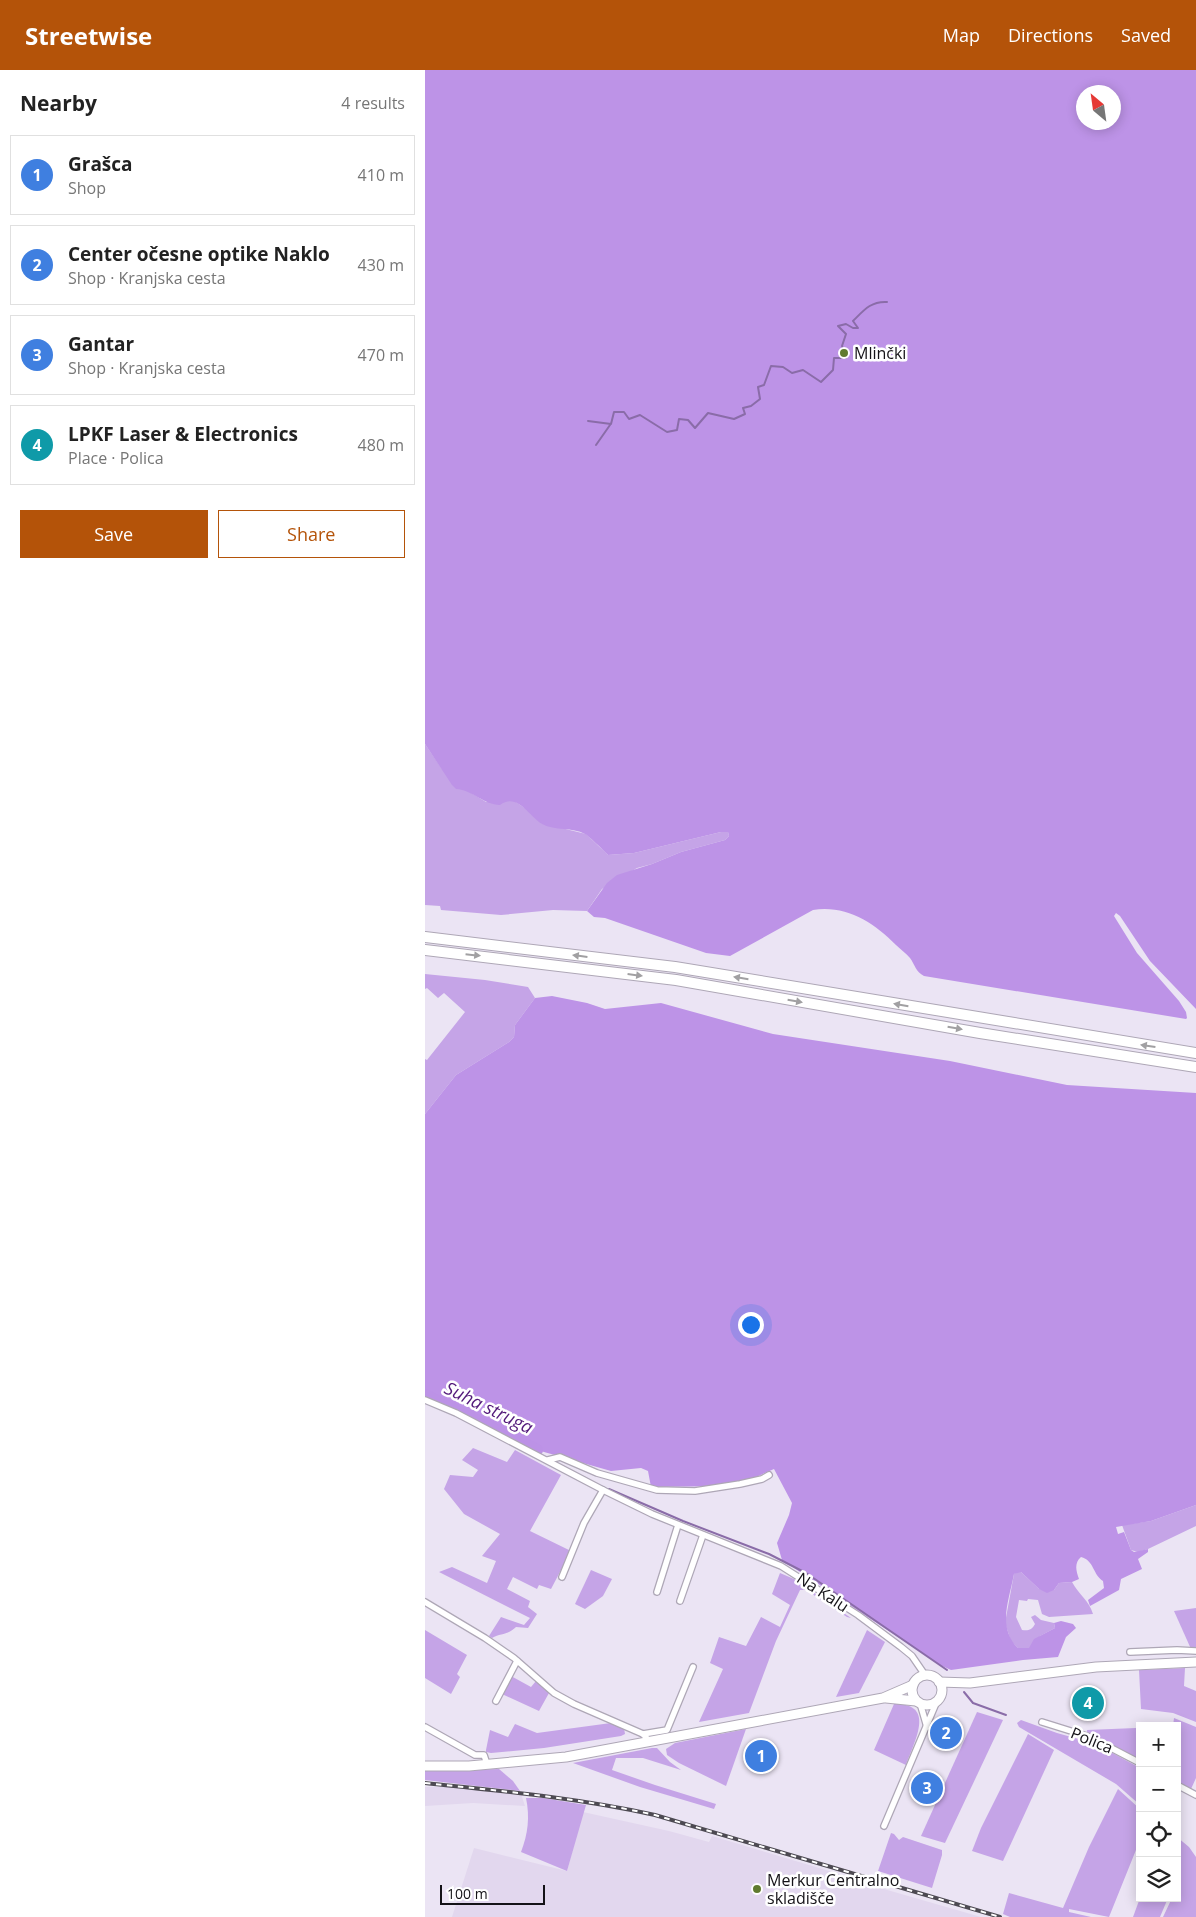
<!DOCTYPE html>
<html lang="en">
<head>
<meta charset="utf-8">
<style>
	:root { --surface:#fff; --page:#f2f2f2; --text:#222; --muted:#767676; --line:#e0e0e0; --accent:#b45309 }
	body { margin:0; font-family:"Open Sans",sans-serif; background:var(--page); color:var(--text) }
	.controls { position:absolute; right:15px; bottom:15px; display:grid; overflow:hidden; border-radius:0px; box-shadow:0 2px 12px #0003 }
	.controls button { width:45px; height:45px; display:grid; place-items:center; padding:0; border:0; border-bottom:1px solid var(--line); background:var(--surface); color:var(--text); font:25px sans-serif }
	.compass { position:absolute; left:651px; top:15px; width:45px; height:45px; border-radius:50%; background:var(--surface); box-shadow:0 2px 12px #0003; rotate:331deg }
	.scale { position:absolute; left:15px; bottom:12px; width:105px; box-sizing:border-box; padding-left:5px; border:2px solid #141217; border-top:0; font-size:14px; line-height:18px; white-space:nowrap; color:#141217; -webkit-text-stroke:4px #fff; paint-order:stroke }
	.you { position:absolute; left:325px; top:1254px; width:18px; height:18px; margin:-12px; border:4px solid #fff; border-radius:50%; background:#1a73e8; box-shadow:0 0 0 8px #1a73e833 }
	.badge { display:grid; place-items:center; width:32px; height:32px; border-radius:50%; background:var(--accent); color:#fff; font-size:16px; font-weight:700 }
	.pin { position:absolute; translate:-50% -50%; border:2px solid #fff; box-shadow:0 1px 5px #0006 }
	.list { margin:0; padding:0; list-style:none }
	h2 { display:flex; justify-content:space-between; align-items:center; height:65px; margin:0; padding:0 20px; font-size:21px }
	h2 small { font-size:16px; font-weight:400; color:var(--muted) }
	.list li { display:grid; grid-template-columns:32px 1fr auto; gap:15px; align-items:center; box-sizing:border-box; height:80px; margin:0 10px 10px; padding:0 10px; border:1px solid var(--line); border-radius:0px }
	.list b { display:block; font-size:19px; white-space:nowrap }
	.list p { margin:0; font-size:16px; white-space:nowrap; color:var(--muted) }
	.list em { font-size:16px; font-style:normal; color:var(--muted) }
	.actions { display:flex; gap:10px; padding:15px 20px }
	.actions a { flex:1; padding:11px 0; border:1px solid var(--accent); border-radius:0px; text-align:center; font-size:18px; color:var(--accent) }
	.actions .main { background:var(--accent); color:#fff }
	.icon { flex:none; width:28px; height:28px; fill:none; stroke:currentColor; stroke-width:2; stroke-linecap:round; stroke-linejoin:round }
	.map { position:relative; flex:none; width:771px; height:1847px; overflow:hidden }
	header { display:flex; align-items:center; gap:30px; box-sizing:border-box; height:70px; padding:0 25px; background:var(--accent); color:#fff }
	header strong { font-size:24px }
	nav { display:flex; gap:28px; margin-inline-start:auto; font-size:18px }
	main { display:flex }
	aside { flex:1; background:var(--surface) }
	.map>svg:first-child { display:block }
	.built { fill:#e2d7ee }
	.green { fill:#c5a4e7 }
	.forest { fill:#bd93e7; fill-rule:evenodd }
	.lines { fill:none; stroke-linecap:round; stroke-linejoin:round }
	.stream { stroke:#8a6ca8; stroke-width:2 }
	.river { stroke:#bc92e6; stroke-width:12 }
	.street-casing { stroke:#aea7b6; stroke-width:8 }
	.primary-casing { stroke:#aea7b6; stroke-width:11 }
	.highway-casing { stroke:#aea7b6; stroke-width:12 }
	.street { stroke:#fff; stroke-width:5.5 }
	.primary { stroke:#fff; stroke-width:9 }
	.highway { stroke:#fff; stroke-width:10 }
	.rail-casing { stroke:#4d4a52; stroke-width:4 }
	.rail { stroke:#fff; stroke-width:2; stroke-dasharray:5.5; stroke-linecap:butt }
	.oneway { fill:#a1a0a2 }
	.poi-dot { fill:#607b2f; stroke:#fff; stroke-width:2 }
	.labels { text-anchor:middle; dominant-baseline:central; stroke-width:5; stroke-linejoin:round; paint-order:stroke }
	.poi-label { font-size:16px; fill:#141217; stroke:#fff; text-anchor:start }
	.street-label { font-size:16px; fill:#141217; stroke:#fff }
	.water-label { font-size:18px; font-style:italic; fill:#52197a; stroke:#fff }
</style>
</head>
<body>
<header>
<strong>Streetwise</strong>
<nav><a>Map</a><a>Directions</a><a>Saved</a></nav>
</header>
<main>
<aside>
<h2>Nearby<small>4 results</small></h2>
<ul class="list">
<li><span class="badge" style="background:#3f7fe0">1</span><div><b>Grašca</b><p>Shop</p></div><em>410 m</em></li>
<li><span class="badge" style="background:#3f7fe0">2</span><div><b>Center očesne optike Naklo</b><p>Shop · Kranjska cesta</p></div><em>430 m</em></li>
<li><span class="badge" style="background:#3f7fe0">3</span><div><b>Gantar</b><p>Shop · Kranjska cesta</p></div><em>470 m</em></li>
<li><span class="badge" style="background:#0f9aa8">4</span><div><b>LPKF Laser &amp; Electronics</b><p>Place · Polica</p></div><em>480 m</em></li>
</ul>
<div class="actions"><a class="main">Save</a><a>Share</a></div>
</aside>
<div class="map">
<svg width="771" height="1847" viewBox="0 0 771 1847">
	<rect width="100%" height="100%" fill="#ebe4f4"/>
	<!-- built -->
	<g class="built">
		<polygon points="38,1714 95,1721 100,1736 48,1733 0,1736 0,1717 20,1717"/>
		<polygon points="158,1742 244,1761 284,1772 287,1766 421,1806 452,1817 556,1847 27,1847 49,1778 142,1801"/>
	</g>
	<!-- green -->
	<g class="green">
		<polygon points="0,674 17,699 40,719 61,732 88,730 104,741 116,753 161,764 183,785 209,783 296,762 303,762 304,766 300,770 256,782 227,794 212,798 177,819 162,841 128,840 76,845 16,840 15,836 0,835"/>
		<polygon points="0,904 60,910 103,917 110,928 90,955 89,967 84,972 31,1005 0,1044 0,989 2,990 40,942 19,923 13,928 2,918 0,919"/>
		<path d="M48,1378L82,1392L90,1380L136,1405L105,1461L146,1481L126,1519L114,1515L112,1519L88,1507L82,1519L105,1531L103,1537L112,1544L103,1558L91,1557C83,1565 76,1563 67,1568L64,1566L76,1547L99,1555L105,1548L14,1502L27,1497L62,1513L71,1491L57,1486L75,1464L39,1444L19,1419L25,1405L48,1407L53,1400L37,1390Z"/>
		<polygon points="771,1435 771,1456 723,1479 713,1482 706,1480 697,1455 726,1451"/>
		<polygon points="166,1500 187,1509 178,1526 160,1539 150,1534"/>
		<path d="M592,1502H596L614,1519L629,1520L634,1513L647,1512C654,1525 664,1530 668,1544L624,1547L617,1544L613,1530L603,1529L602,1531L594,1530L591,1547L597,1560C603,1561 607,1560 610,1554L606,1547L610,1545L616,1550L629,1553L630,1558L615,1566L605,1578H593L586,1571L580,1553L589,1504Z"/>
		<polygon points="355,1503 369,1509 426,1548 422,1547 381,1520 375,1520 351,1571 324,1643 274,1652 298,1599 285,1593 294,1567 321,1576 336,1547 355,1557 365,1535 347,1524"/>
		<polygon points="771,1538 771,1579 766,1579 749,1541"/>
		<polygon points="0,1560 42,1585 32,1604 35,1607 26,1624 0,1608"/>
		<polygon points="442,1560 460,1572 434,1623 411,1627"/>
		<polygon points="760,1598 759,1616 771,1621 771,1652 748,1643 716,1639 714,1600"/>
		<polygon points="86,1606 106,1617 111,1611 124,1623 114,1641 77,1624"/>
		<path d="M469,1634C512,1633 489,1672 481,1695L449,1680Z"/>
		<polygon points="552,1642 578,1650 520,1773 496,1766"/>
		<polygon points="749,1648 771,1657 771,1708 766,1719 752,1711 752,1656 748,1656"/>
		<polygon points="596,1650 632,1663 671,1674 715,1698 715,1735 691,1714 594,1657 592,1653"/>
		<polygon points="186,1653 199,1658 200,1664 196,1666 119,1678 66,1683 61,1682 61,1680 65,1660 83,1667 90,1654 112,1663"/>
		<polygon points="711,1658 715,1660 715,1689 662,1663 662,1660"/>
		<polygon points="321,1659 301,1716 254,1693 242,1685 241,1679 250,1673"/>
		<polygon points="603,1664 629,1680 578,1791 547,1781 556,1758"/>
		<polygon points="227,1678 232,1678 245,1692 256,1700 218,1688 191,1688 187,1700 230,1715 291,1734 289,1739 215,1717 148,1693"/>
		<polygon points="74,1699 88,1711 95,1721 0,1710 0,1701"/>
		<polygon points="693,1719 715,1739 715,1770 684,1847 644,1839 644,1842 666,1847 585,1847 578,1844 584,1823 638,1838 664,1777"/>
		<path d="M101,1728H118L161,1735L142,1801L96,1782C103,1764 105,1747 101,1728Z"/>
		<polygon points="466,1763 469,1764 474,1770 478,1767 517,1780 517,1785 507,1818 453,1801"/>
		<polygon points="752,1767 764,1777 771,1787 771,1847 738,1847 747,1828 752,1828"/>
		<polygon points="715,1828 743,1828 735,1847 708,1847"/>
	</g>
	<!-- forest -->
	<g class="forest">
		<path d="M0,0H771V939L725,891L695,846L691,843L689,846L712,883L754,931L761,942L762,948L761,949L499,906C491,902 490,895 485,888C481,883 475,879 471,875C448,852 421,835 388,840L305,886L281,883L180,848L169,847L162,841L182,813L192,805L227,794L256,782L300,770L304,766L303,762H296L209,783L183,785C179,781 163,765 160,764C147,757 130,761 117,754C104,746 92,722 75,735C59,735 48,720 31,719L27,715L0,674ZM688,22V52H658V22Z"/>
		<path d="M127,926L162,933L180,939L236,933L348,964L525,991L642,1015L771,1023V1435L726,1451L691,1457L693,1464L699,1462L706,1480L709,1482L723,1479V1482L713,1489L717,1499L696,1509L694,1520L665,1536L663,1530L679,1518L678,1511C668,1505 669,1490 656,1487C649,1493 651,1501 654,1509L647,1512L634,1513L629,1520L622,1523L614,1519L596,1502L589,1504C584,1531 572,1557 593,1578H604L609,1569L630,1558L629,1553L636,1551L648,1554L651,1558L641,1567L633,1587L598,1590L526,1600L515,1595L357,1490L352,1473L364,1445L367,1433L349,1399L331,1407L301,1416L226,1417L223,1401L216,1398L186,1401L112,1380L32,1338L0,1325V1044L31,1005L84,972L89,967L90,955L110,928Z"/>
	</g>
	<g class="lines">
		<!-- stream -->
		<g class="stream">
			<path d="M163,351L186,354L189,342H199L204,349L215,345L242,362L252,360L254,349L263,350L270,358L283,343L309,349L320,344L318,338L326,336L335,329L333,317L339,315L346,296L358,297L367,303L378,300L396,312L408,300L409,288H421L417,276L421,264L413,256L421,254L428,258H433L428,251C439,240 446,231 462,232"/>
			<polyline points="171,375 185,355"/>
			<polyline points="184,1419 258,1451 344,1484 381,1503 522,1600"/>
			<polyline points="539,1622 548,1633 581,1645"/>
		</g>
		<!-- river -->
		<polyline class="river" points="0,1325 112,1380"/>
		<defs>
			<g id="street">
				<polyline points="0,1330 31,1343 178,1420 227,1444 356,1496 433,1545 476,1577 487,1586 500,1605"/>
				<polyline points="123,1390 135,1387 172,1403 232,1420 270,1421 315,1414 337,1409 344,1405"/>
				<polyline points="137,1507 159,1453 178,1420"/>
				<polyline points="232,1522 253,1455"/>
				<polyline points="255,1531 278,1465"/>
				<polyline points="0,1532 60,1568 89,1588 129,1623 149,1634 218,1664 225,1672"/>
				<polyline points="705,1582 752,1580 771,1581"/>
				<polyline points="71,1631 92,1591"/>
				<polyline points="495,1633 502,1657"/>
				<polyline points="617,1652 665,1667 715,1693"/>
				<polyline points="0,1657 50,1685 59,1685 62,1694"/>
				<polyline points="218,1664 242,1660 268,1597"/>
				<polyline points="752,1715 771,1725"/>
				<polyline points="459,1756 512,1631"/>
			</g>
			<g id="primary">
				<circle cx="502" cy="1620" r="15"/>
				<polyline points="514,1612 545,1613 671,1597 771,1592"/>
				<polyline points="461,1628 491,1631"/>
				<polyline points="0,1696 44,1696 141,1687 458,1628 488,1615"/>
			</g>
			<g id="highway">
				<polyline points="0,867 250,897 771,983"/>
				<polyline points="0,880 251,910 555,963 771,997"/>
			</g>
		</defs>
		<!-- street casing -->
		<use href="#street" class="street-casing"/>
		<!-- primary casing -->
		<use href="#primary" class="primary-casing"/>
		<!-- highway casing -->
		<use href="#highway" class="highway-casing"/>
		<!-- street -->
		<use href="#street" class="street"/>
		<!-- primary -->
		<use href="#primary" class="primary"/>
		<!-- highway -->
		<use href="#highway" class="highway"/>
		<defs>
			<path id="rail" d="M0,1713C77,1721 154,1728 230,1745L575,1847"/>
		</defs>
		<!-- rail casing -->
		<use href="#rail" class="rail-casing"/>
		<!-- rail -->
		<use href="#rail" class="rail"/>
	</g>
	<!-- one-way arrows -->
	<defs><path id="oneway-solid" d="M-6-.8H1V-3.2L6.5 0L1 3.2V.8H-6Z" transform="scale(1.25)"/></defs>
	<g class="oneway">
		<use href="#oneway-solid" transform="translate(48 885) rotate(6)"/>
		<use href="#oneway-solid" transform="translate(155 886) rotate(-173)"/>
		<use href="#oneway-solid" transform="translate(210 905) rotate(7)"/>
		<use href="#oneway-solid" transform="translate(316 908) rotate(-171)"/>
		<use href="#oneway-solid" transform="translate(370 931) rotate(10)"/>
		<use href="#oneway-solid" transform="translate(476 935) rotate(-170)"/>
		<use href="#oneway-solid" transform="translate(530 958) rotate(10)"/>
		<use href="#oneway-solid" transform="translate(723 976) rotate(-172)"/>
	</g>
	<!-- markers -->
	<g class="poi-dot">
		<circle cx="419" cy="283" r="5"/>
		<circle cx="332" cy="1819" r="5"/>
	</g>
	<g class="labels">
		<!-- poi labels -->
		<g class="poi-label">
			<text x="429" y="283">Mlinčki</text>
			<text x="342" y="1810">Merkur Centralno<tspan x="342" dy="18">skladišče</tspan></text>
		</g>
		<!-- street labels -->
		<g class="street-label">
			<text transform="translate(398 1522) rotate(33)">Na Kalu</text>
			<text transform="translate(667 1670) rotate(22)">Polica</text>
		</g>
		<!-- water labels -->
		<g class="water-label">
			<text transform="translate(64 1337) rotate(26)">Suha struga</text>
		</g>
	</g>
</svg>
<div class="controls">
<button>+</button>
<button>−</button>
<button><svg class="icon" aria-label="locate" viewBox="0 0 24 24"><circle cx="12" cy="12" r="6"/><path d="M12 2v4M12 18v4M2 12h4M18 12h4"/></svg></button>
<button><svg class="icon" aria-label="layers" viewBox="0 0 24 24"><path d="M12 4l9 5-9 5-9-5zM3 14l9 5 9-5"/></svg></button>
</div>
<svg class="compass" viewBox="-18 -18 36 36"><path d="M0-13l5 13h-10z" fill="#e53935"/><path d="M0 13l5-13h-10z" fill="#767676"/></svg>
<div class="scale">100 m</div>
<div class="you"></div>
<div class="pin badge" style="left:336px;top:1686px;background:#3f7fe0">1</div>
<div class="pin badge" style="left:521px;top:1663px;background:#3f7fe0">2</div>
<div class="pin badge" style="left:502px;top:1718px;background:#3f7fe0">3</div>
<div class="pin badge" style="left:663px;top:1633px;background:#0f9aa8">4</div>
</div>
</main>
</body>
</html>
